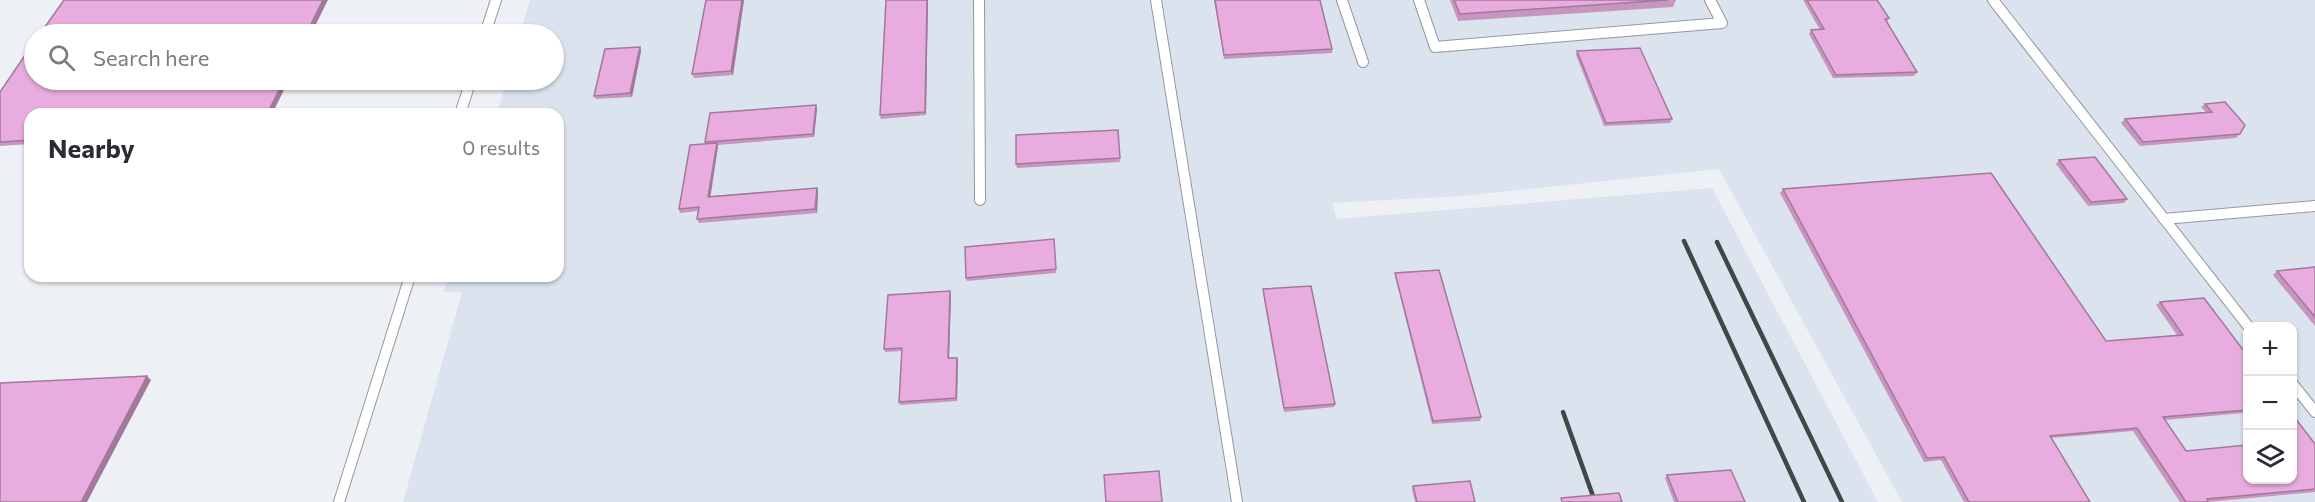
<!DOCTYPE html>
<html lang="en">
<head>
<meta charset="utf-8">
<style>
	:root { --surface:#fff; --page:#f2f2f3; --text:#2b2b33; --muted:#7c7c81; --line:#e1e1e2 }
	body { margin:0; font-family:Commissioner,sans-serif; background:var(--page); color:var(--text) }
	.controls { position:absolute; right:18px; bottom:18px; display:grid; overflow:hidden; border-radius:12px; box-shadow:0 2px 4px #0004 }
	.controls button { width:54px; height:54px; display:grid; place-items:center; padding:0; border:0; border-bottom:2px solid var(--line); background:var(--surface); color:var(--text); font:30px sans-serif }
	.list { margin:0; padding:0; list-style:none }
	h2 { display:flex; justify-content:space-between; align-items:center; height:78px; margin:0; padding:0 24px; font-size:26px }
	h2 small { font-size:20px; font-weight:400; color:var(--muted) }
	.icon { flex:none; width:33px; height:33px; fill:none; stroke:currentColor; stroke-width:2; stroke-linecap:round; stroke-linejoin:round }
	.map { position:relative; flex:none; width:2315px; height:502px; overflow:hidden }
	.search { position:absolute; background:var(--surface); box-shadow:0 2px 4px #0004; left:24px; top:24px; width:540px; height:66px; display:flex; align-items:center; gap:15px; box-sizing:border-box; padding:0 21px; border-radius:33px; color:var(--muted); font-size:22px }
	.panel { position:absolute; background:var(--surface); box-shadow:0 2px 4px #0004; left:24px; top:108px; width:540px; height:174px; border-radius:18px }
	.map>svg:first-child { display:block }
	.built { fill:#dbe3ee; fill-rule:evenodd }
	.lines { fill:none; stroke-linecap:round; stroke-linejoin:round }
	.lane-casing { stroke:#95989c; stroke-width:12 }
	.lane { stroke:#fff; stroke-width:10 }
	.rail { stroke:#434547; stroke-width:4.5 }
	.wall { fill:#c895bf }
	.shaded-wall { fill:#a2799b }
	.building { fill:#e8adde; stroke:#a2799b; stroke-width:1.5 }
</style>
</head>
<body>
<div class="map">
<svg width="2315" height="502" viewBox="0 0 2315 502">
	<rect width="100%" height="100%" fill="#edf0f5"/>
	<!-- built -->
	<path class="built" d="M530,0H2315V502H1902L1719,169L1461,196L1332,203L1337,219L1712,188L1878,502H403L462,292H444L449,276H558V114H497L507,80H554V34H520ZM2248,326H2292V480H2248Z"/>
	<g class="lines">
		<defs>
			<g id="lane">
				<polyline points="979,0 980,200"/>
				<polyline points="1156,0 1237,502"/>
				<polyline points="1342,0 1363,62"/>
				<polyline points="1419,0 1435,47 1722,23 1710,0"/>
				<polyline points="1993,0 2248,326"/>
				<polyline points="485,34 496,0"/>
				<polyline points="460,114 471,80"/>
				<polyline points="2164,219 2315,206"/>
				<polyline points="2292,383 2315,412"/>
				<polyline points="339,502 410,276"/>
			</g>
		</defs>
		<!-- lane casing -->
		<use href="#lane" class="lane-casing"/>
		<!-- lane -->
		<use href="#lane" class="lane"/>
		<!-- rail -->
		<g class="rail">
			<polyline points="1684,241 1804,502"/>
			<polyline points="1717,242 1842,502"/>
			<polyline points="1563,412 1594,499"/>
		</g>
	</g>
	<!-- wall -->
	<g class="wall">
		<polygon points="706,0 744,0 733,75 694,78 692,74"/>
		<polygon points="886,0 928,0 926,115 881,119 880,115"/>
		<polygon points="1214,0 1320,0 1332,49 1332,53 1224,59"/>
		<polygon points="1450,0 1676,0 1673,7 1458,21"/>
		<polygon points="1803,0 1877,0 1889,18 1887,22 1917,72 1914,76 1833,78 1809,34 1811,30 1820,30"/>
		<polygon points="640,47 641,51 632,97 596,99 594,96"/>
		<polygon points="1577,51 1672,119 1670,123 1604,126 1576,55"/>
		<polygon points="0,92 30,114 30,144 0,146"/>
		<polygon points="2205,104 2240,134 2236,138 2140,146 2121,123 2125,119 2206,112 2201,107"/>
		<polygon points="816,105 817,109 814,137 718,145 718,146 710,196 817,188 818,192 817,213 699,223 697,219 698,211 680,213 679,209 706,144 705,142"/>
		<polygon points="1118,130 1120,162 1017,168 1016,164"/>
		<polygon points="2059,160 2127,199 2124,203 2088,206 2056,164"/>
		<polygon points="1783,189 2106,341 2177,335 2156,305 2160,302 2247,355 2247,418 2244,413 2165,420 2186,451 2315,444 2315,492 2208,502 2180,502 2133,431 2051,438 2090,502 1964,502 1941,460 1924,462 1780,193"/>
		<polygon points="1054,239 1056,273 967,281 966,278"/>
		<polygon points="2315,267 2315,326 2273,275 2277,271"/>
		<polygon points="1395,273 1481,417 1480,421 1432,424 1395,276"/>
		<polygon points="1263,289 1335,404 1334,407 1284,412 1263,293"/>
		<polygon points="951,295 949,358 958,361 957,401 900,405 899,402 902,351 885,352 884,349"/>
		<polygon points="1667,475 1745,502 1674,502 1665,478"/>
		<polygon points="1413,486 1475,502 1415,502 1412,489"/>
	</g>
	<!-- shaded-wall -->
	<g class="shaded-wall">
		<polygon points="323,0 328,0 311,34 306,34"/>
		<polygon points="742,0 744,0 733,75 731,71"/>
		<polygon points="927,0 928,0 926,115 925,112"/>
		<polygon points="640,47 641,51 632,97 630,93"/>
		<polygon points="284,80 289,80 272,114 267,114"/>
		<polygon points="816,105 817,109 814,137 813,134"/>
		<polygon points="717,143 718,146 710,200 708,197"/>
		<polygon points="817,188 818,192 817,213 815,209"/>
		<polygon points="950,291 951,295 949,362 948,358"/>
		<polygon points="957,358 958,361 957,401 956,398"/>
		<polygon points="147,376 151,380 87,502 81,502"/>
	</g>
	<!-- building -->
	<g class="building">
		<polygon points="64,0 323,0 306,34 40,34"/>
		<polygon points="706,0 742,0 731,71 692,74"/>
		<polygon points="886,0 927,0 925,112 880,115"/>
		<polygon points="1215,0 1320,0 1332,49 1224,55"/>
		<polygon points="1454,0 1668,0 1460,14"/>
		<polygon points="1807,0 1877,0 1889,18 1885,19 1917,72 1836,75 1811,30 1824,29"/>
		<polygon points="34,42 34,80 284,80 267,114 30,114 30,140 0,142 0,92"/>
		<polygon points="640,47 630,93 594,96 605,49"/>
		<polygon points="1640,48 1672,119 1606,123 1577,51"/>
		<polygon points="2225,102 2245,125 2240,134 2143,142 2125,119 2212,112 2205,104"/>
		<polygon points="816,105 813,134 705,142 710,113"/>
		<polygon points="1118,130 1120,158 1016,164 1016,135"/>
		<polygon points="717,143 708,197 817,188 815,209 697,219 699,207 679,209 690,145"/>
		<polygon points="2095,157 2127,199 2091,202 2059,160"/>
		<polygon points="1991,173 2106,341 2183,335 2160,302 2204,298 2247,355 2247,410 2163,417 2186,451 2247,445 2247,480 2292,480 2292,414 2315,444 2315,489 2207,499 2208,502 2186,502 2137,428 2050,436 2090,502 1969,502 1944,457 1927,458 1783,189"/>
		<polygon points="1054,239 1056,269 966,278 965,247"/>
		<polygon points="2315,267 2315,317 2277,271"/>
		<polygon points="1439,270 1481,417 1433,421 1395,273"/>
		<polygon points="1311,286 1335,404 1284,408 1263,289"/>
		<polygon points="950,291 948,358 957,358 956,398 899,402 902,348 884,349 888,295"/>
		<polygon points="147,376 81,502 0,502 0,383"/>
		<polygon points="1731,470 1745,502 1678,502 1667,475"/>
		<polygon points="1159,471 1162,502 1106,502 1104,475"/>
		<polygon points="1470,481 1475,502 1417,502 1413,486"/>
		<polygon points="1619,493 1622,502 1562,502 1561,498"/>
	</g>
</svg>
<div class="controls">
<button>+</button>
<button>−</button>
<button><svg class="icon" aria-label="layers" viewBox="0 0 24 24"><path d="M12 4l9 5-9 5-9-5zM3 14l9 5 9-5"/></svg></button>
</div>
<div class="search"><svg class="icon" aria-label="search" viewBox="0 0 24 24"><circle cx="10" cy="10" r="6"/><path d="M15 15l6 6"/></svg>Search here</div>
<section class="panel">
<h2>Nearby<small>0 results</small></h2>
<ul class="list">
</ul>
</section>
</div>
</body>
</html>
